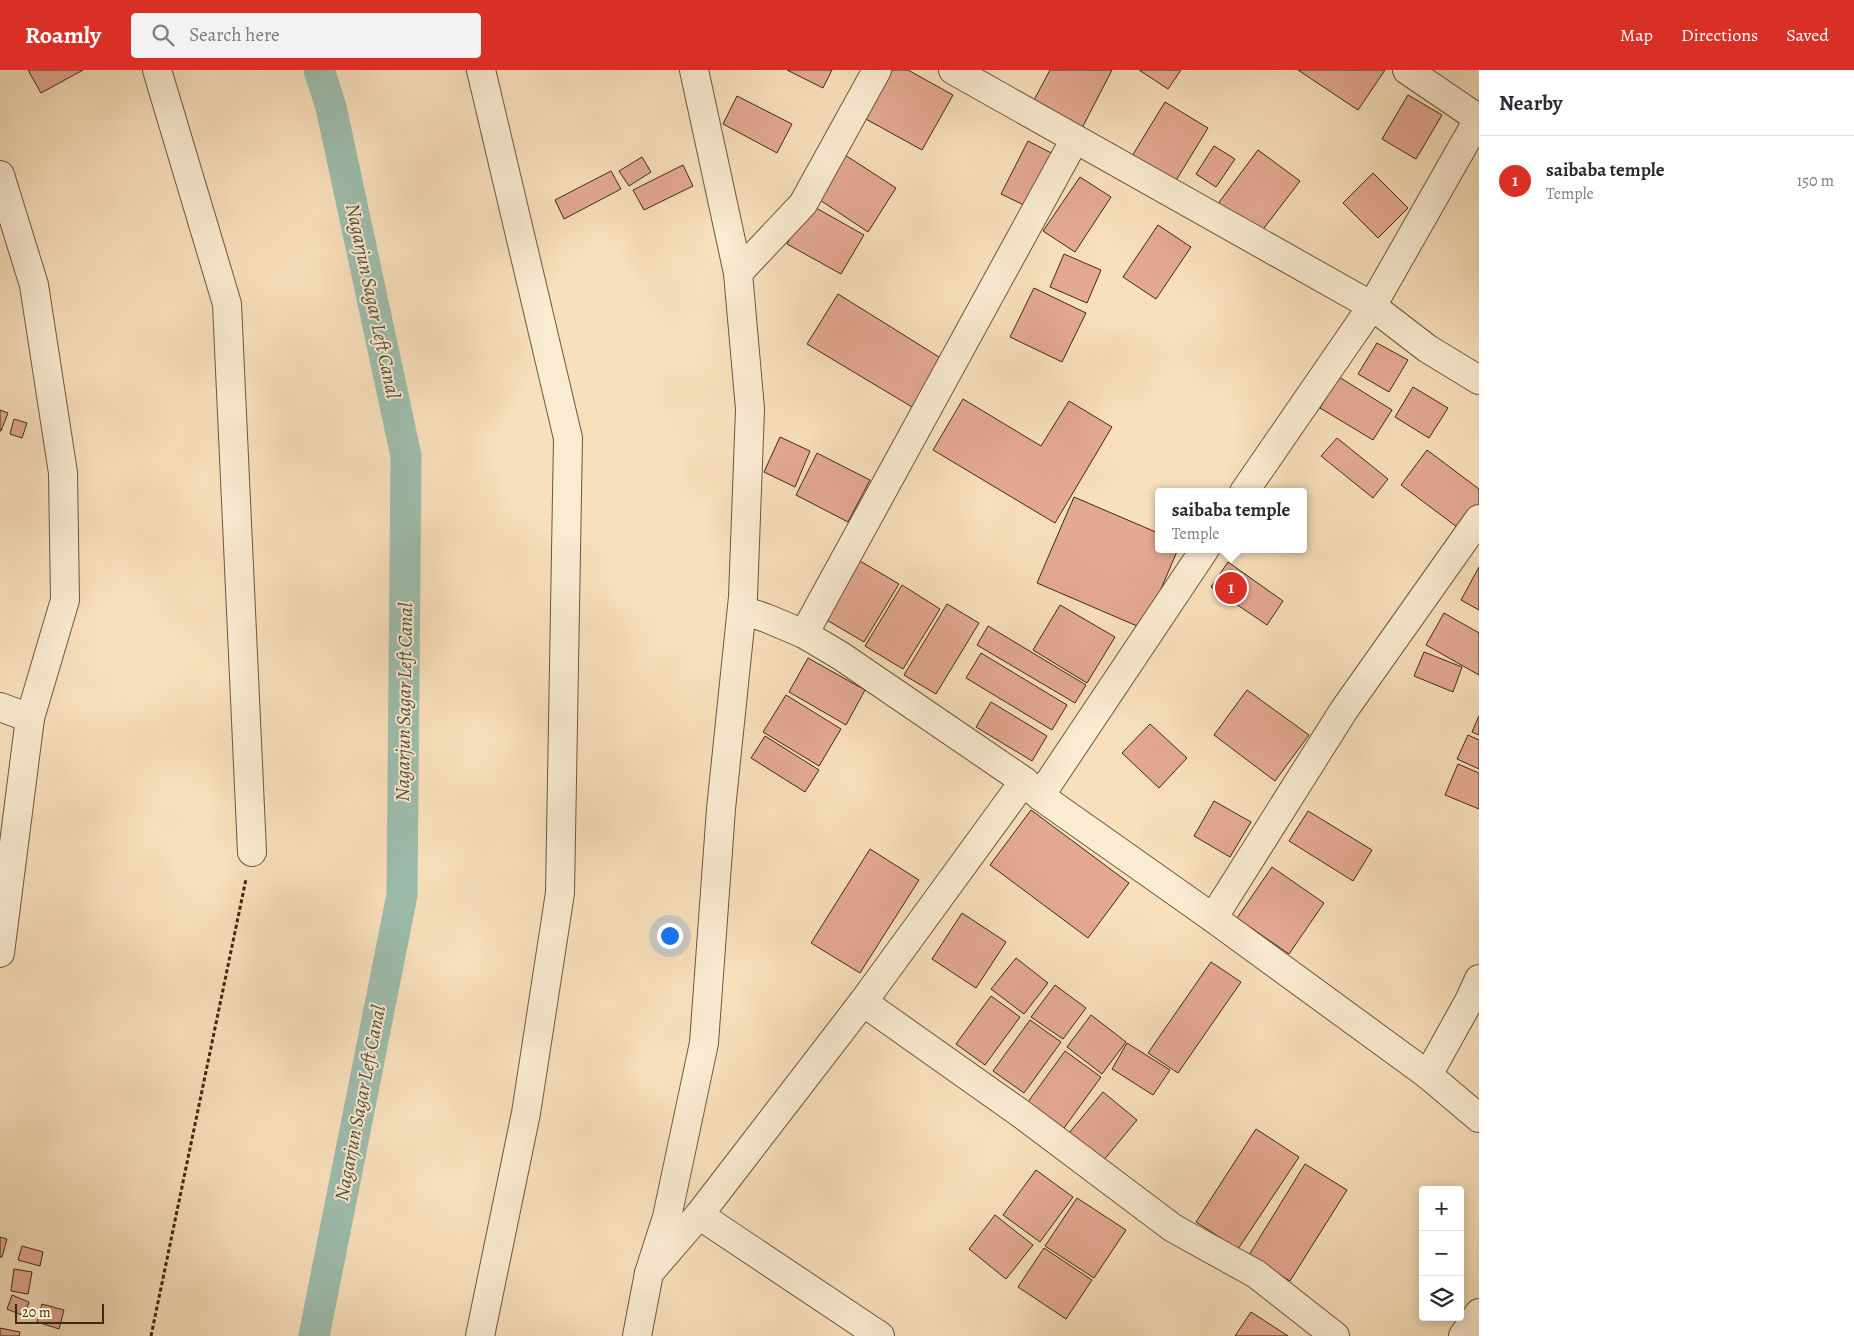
<!DOCTYPE html>
<html lang="en">
<head>
<meta charset="utf-8">
<style>
	:root { --surface:#fff; --page:#f2f2f3; --text:#2b2b33; --muted:#7c7c81; --line:#e1e1e2; --accent:#d93025 }
	body { margin:0; font-family:Alegreya,serif; background:var(--page); color:var(--text) }
	.controls { position:absolute; right:15px; bottom:15px; display:grid; overflow:hidden; border-radius:5px; box-shadow:0 2px 12px #0003 }
	.controls button { width:45px; height:45px; display:grid; place-items:center; padding:0; border:0; border-bottom:1px solid var(--line); background:var(--surface); color:var(--text); font:25px sans-serif }
	.scale { position:absolute; left:15px; bottom:12px; width:89px; box-sizing:border-box; padding-left:5px; border:2px solid #3c2a11; border-top:0; font-size:14px; line-height:18px; white-space:nowrap; color:#3c2a11; -webkit-text-stroke:4px #faebd3; paint-order:stroke }
	.you { position:absolute; left:669px; top:865px; width:18px; height:18px; margin:-12px; border:4px solid #fff; border-radius:50%; background:#1a73e8; box-shadow:0 0 0 8px #1a73e833 }
	.badge { display:grid; place-items:center; width:32px; height:32px; border-radius:50%; background:var(--accent); color:#fff; font-size:16px; font-weight:700 }
	.pin { position:absolute; translate:-50% -50%; border:2px solid #fff; box-shadow:0 1px 5px #0006 }
	.popup { position:absolute; left:1155px; top:418px; width:152px; height:65px; box-sizing:border-box; display:grid; place-content:center; border-radius:5px; background:var(--surface); filter:drop-shadow(0 1px 4px #0005); font-size:16px; white-space:nowrap; color:var(--muted) }
	.popup b { font-size:19px; color:var(--text) }
	.popup::after { content:''; position:absolute; left:50%; top:100%; margin-left:-10px; border:10px solid transparent; border-top-color:var(--surface) }
	.list { margin:0; padding:0; list-style:none }
	h2 { display:flex; justify-content:space-between; align-items:center; height:65px; margin:0; padding:0 20px; font-size:21px }
	h2 small { font-size:16px; font-weight:400; color:var(--muted) }
	.list li { display:grid; grid-template-columns:32px 1fr auto; gap:15px; align-items:center; box-sizing:border-box; height:90px; padding:0 20px; border-top:1px solid var(--line) }
	.list b { display:block; font-size:19px; white-space:nowrap }
	.list p { margin:0; font-size:16px; white-space:nowrap; color:var(--muted) }
	.list em { font-size:16px; font-style:normal; color:var(--muted) }
	.icon { flex:none; width:28px; height:28px; fill:none; stroke:currentColor; stroke-width:2; stroke-linecap:round; stroke-linejoin:round }
	.map { position:relative; flex:none; width:1479px; height:1266px; overflow:hidden }
	header { display:flex; align-items:center; gap:30px; box-sizing:border-box; height:70px; padding:0 25px; background:var(--accent); color:#fff }
	header strong { font-size:24px }
	nav { display:flex; gap:28px; margin-inline-start:auto; font-size:18px }
	.search { width:350px; height:45px; background:var(--page); display:flex; align-items:center; gap:12px; box-sizing:border-box; padding:0 18px; border-radius:5px; color:var(--muted); font-size:19px }
	main { display:flex }
	aside { flex:1; background:var(--surface) }
	.map>svg:first-child { display:block }
	.lines { fill:none; stroke-linecap:round; stroke-linejoin:round }
	.canal { stroke:#9ebdae; stroke-width:31 }
	.building { fill:#e4a993; stroke:#3c2a11 }
	.street-casing { stroke:#6b583c; stroke-width:30 }
	.path { stroke:#3c2a11; stroke-width:3; stroke-dasharray:4 2.5; stroke-linecap:butt }
	.street { stroke:#faebd3; stroke-width:28 }
	.labels { text-anchor:middle; dominant-baseline:central; stroke-width:4; stroke-linejoin:round; paint-order:stroke }
	.water-label { font-size:20px; font-style:italic; fill:#544f38; stroke:#faebd3 }
</style>
</head>
<body>
<header>
<strong>Roamly</strong>
<div class="search"><svg class="icon" aria-label="search" viewBox="0 0 24 24"><circle cx="10" cy="10" r="6"/><path d="M15 15l6 6"/></svg>Search here</div>
<nav><a>Map</a><a>Directions</a><a>Saved</a></nav>
</header>
<main>
<div class="map">
<svg width="1479" height="1266" viewBox="0 0 1479 1266">
	<rect width="100%" height="100%" fill="#f8e0bc"/>
	<filter id="stains"><feTurbulence type="fractalNoise" baseFrequency=".004" numOctaves="4"/><feColorMatrix values="0 0 0 0 .2 0 0 0 0 .09 0 0 0 0 .02 0 0 0 .5 -.17"/></filter>
	<radialGradient id="worn" r=".72"><stop offset=".6" stop-color="#630" stop-opacity="0"/><stop offset="1" stop-color="#630" stop-opacity=".3"/></radialGradient>
	<g class="lines">
		<!-- canal -->
		<polyline class="canal" points="314,1266 402,825 406,386 331,37 319,0"/>
	</g>
	<!-- building -->
	<g class="building">
		<polygon points="28,0 83,0 41,23"/>
		<polygon points="787,0 832,0 823,18"/>
		<polygon points="890,0 908,0 953,25 922,80 864,48"/>
		<polygon points="1050,0 1112,0 1082,58 1033,32"/>
		<polygon points="1139,0 1181,0 1168,19"/>
		<polygon points="1298,0 1385,0 1358,40"/>
		<polygon points="1408,25 1442,45 1416,89 1382,69"/>
		<polygon points="737,26 792,54 777,83 723,54"/>
		<polygon points="1165,32 1208,58 1172,117 1129,91"/>
		<polygon points="1028,71 1059,87 1032,139 1001,124"/>
		<polygon points="1214,76 1235,89 1216,117 1196,104"/>
		<polygon points="1258,80 1300,111 1258,166 1217,135"/>
		<polygon points="842,83 896,118 868,162 814,126"/>
		<polygon points="642,87 651,102 629,116 619,101"/>
		<polygon points="683,95 693,116 644,140 633,120"/>
		<polygon points="611,101 621,119 564,149 555,130"/>
		<polygon points="1373,103 1408,138 1378,168 1343,133"/>
		<polygon points="1080,107 1111,127 1075,182 1043,161"/>
		<polygon points="809,134 864,165 841,204 787,174"/>
		<polygon points="1158,155 1191,177 1156,229 1123,207"/>
		<polygon points="1064,184 1101,200 1087,233 1050,217"/>
		<polygon points="1034,218 1086,243 1062,292 1010,267"/>
		<polygon points="838,224 947,292 917,340 807,274"/>
		<polygon points="1377,273 1408,290 1389,322 1358,304"/>
		<polygon points="1339,307 1392,340 1373,370 1320,338"/>
		<polygon points="1413,317 1448,338 1429,368 1395,347"/>
		<polygon points="963,329 1041,376 1069,331 1112,357 1055,453 933,380"/>
		<polygon points="0,340 8,343 1,361 0,361"/>
		<polygon points="14,349 27,353 22,368 10,364"/>
		<polygon points="780,367 810,381 795,417 764,402"/>
		<polygon points="1337,368 1388,409 1373,428 1321,386"/>
		<polygon points="1427,380 1479,419 1479,443 1465,463 1401,415"/>
		<polygon points="817,383 870,410 848,452 796,425"/>
		<polygon points="1074,427 1158,463 1158,479 1178,479 1144,559 1037,513"/>
		<polygon points="860,491 899,514 864,572 825,549"/>
		<polygon points="1228,492 1283,531 1267,555 1211,517"/>
		<polygon points="1479,497 1479,540 1461,530"/>
		<polygon points="902,515 940,539 903,599 865,576"/>
		<polygon points="947,534 979,553 936,624 904,605"/>
		<polygon points="1060,535 1115,567 1087,613 1033,580"/>
		<polygon points="1444,543 1479,563 1479,605 1426,575"/>
		<polygon points="988,556 1086,615 1075,633 977,575"/>
		<polygon points="1424,582 1462,597 1453,622 1414,606"/>
		<polygon points="981,583 1067,635 1052,660 966,608"/>
		<polygon points="808,588 865,620 846,655 789,622"/>
		<polygon points="1247,620 1309,665 1275,711 1214,665"/>
		<polygon points="786,625 841,659 819,696 763,662"/>
		<polygon points="991,632 1047,666 1032,691 976,657"/>
		<polygon points="1479,646 1479,665 1472,662"/>
		<polygon points="1150,654 1187,688 1159,718 1122,683"/>
		<polygon points="1468,665 1479,670 1479,699 1457,689"/>
		<polygon points="765,666 819,700 805,722 751,688"/>
		<polygon points="1458,694 1479,703 1479,739 1445,725"/>
		<polygon points="1214,731 1251,752 1230,787 1194,766"/>
		<polygon points="1031,740 1129,813 1088,868 990,795"/>
		<polygon points="1308,741 1372,780 1353,811 1289,771"/>
		<polygon points="870,779 919,810 860,903 811,873"/>
		<polygon points="1272,797 1324,833 1289,884 1237,848"/>
		<polygon points="962,843 1006,872 976,918 932,889"/>
		<polygon points="1016,888 1048,913 1024,944 991,919"/>
		<polygon points="1211,892 1241,912 1178,1003 1148,983"/>
		<polygon points="1055,915 1086,938 1063,969 1031,947"/>
		<polygon points="991,926 1020,947 985,995 956,974"/>
		<polygon points="1091,945 1126,972 1102,1004 1067,977"/>
		<polygon points="1030,950 1061,972 1024,1023 993,1001"/>
		<polygon points="1127,973 1170,1000 1153,1025 1112,999"/>
		<polygon points="1065,981 1101,1007 1064,1058 1028,1032"/>
		<polygon points="1103,1022 1137,1050 1103,1091 1069,1063"/>
		<polygon points="1256,1059 1299,1087 1238,1179 1196,1152"/>
		<polygon points="1305,1094 1347,1120 1290,1211 1249,1185"/>
		<polygon points="1036,1100 1073,1127 1040,1172 1003,1145"/>
		<polygon points="1077,1128 1126,1160 1094,1208 1045,1176"/>
		<polygon points="995,1145 1033,1175 1006,1209 969,1179"/>
		<polygon points="0,1167 7,1169 2,1187 0,1187"/>
		<polygon points="22,1176 43,1182 40,1196 18,1190"/>
		<polygon points="1044,1178 1092,1210 1066,1249 1018,1217"/>
		<polygon points="14,1199 32,1202 28,1224 11,1221"/>
		<polygon points="12,1225 29,1232 24,1246 7,1239"/>
		<polygon points="42,1234 64,1240 59,1259 37,1252"/>
		<polygon points="1251,1242 1288,1266 1235,1266"/>
		<polygon points="0,1258 20,1262 19,1266 0,1266"/>
	</g>
	<g class="lines">
		<defs>
			<g id="street">
				<polyline points="157,0 227,234 252,782"/>
				<polyline points="953,0 1372,236 1428,279 1479,310"/>
				<polyline points="1407,0 1479,49"/>
				<polyline points="0,105 34,215 63,403 65,530 30,648 0,883"/>
				<polyline points="738,203 803,134 877,0"/>
				<polyline points="1244,422 1372,236 1479,48"/>
				<polyline points="742,540 766,548 804,564 841,586 1024,711 1040,726 1213,848 1428,1005"/>
				<polyline points="804,564 1075,69"/>
				<polyline points="0,637 30,648"/>
				<polyline points="1040,726 1205,479"/>
				<polyline points="1213,848 1344,640 1479,449"/>
				<polyline points="1479,909 1469,931 1428,1005 1479,1048"/>
				<polyline points="863,932 1020,1043 1173,1158 1256,1204 1335,1266"/>
				<polyline points="699,1145 880,1266"/>
				<polyline points="649,1203 667,1147 704,973 721,739 743,527 750,339 738,203 694,0"/>
				<polyline points="480,1266 526,1043 560,823 568,368 481,0"/>
				<polyline points="637,1266 649,1203 699,1145 863,932 1024,711"/>
				<polyline points="1463,1266 1479,1243"/>
			</g>
		</defs>
		<!-- street casing -->
		<use href="#street" class="street-casing"/>
		<!-- path -->
		<polyline class="path" points="151,1266 246,809"/>
		<!-- street -->
		<use href="#street" class="street"/>
	</g>
	<g class="labels">
		<!-- water labels -->
		<g class="water-label">
			<text transform="translate(373 231) rotate(78)">Nagarjun Sagar Left Canal</text>
			<text transform="translate(404 632) rotate(-89)">Nagarjun Sagar Left Canal</text>
			<text transform="translate(360 1033) rotate(-79)">Nagarjun Sagar Left Canal</text>
		</g>
	</g>
	<rect width="100%" height="100%" filter="url(#stains)"/>
	<rect width="100%" height="100%" fill="url(#worn)"/>
</svg>
<div class="controls">
<button>+</button>
<button>−</button>
<button><svg class="icon" aria-label="layers" viewBox="0 0 24 24"><path d="M12 4l9 5-9 5-9-5zM3 14l9 5 9-5"/></svg></button>
</div>
<div class="scale">20 m</div>
<div class="you"></div>
<div class="pin badge" style="left:1231px;top:518px">1</div>
<div class="popup"><b>saibaba temple</b>Temple</div>
</div>
<aside>
<h2>Nearby<small></small></h2>
<ul class="list">
<li><span class="badge">1</span><div><b>saibaba temple</b><p>Temple</p></div><em>150 m</em></li>
</ul>
</aside>
</main>
</body>
</html>
